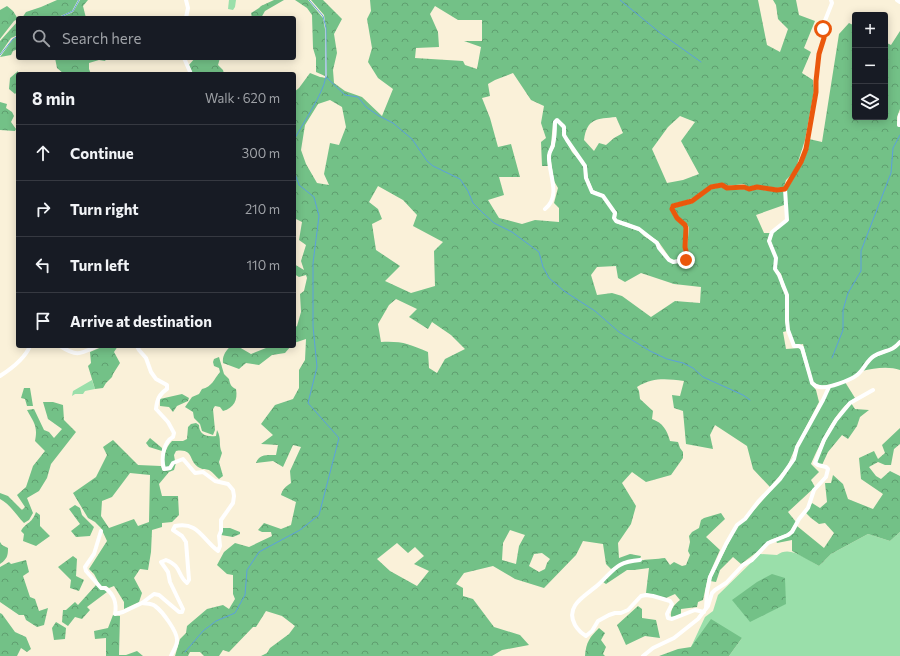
<!DOCTYPE html>
<html lang="en">
<head>
<meta charset="utf-8">
<style>
	:root { --surface:#171b24; --page:#242831; --text:#f1f3f6; --muted:#9ea1a6; --line:#363941 }
	body { margin:0; font-family:Commissioner,sans-serif; background:var(--page); color:var(--text) }
	.controls { position:absolute; right:12px; top:12px; display:grid; overflow:hidden; border-radius:4px; box-shadow:0 2px 10px #0003 }
	.controls button { width:36px; height:36px; display:grid; place-items:center; padding:0; border:0; border-bottom:1px solid var(--line); background:var(--surface); color:var(--text); font:20px sans-serif }
	.stop { position:absolute; width:12px; height:12px; margin:-9px; border:3px solid #ea580c; border-radius:50%; background:#fff }
	.stop.end { background:#ea580c; border-color:#fff; box-shadow:0 1px 4px #0008 }
	.list { margin:0; padding:0; list-style:none }
	h2 { display:flex; justify-content:space-between; align-items:center; height:52px; margin:0; padding:0 16px; font-size:17px }
	h2 small { font-size:13px; font-weight:400; color:var(--muted) }
	.list li { display:grid; grid-template-columns:26px 1fr auto; gap:12px; align-items:center; box-sizing:border-box; height:56px; padding:0 16px; border-top:1px solid var(--line) }
	.list b { display:block; font-size:15px; white-space:nowrap }
	.list em { font-size:13px; font-style:normal; color:var(--muted) }
	.icon { flex:none; width:22px; height:22px; fill:none; stroke:currentColor; stroke-width:2; stroke-linecap:round; stroke-linejoin:round }
	.map { position:relative; flex:none; width:900px; height:656px; overflow:hidden }
	.search { position:absolute; background:var(--surface); box-shadow:0 2px 10px #0003; left:16px; top:16px; width:280px; height:44px; display:flex; align-items:center; gap:10px; box-sizing:border-box; padding:0 14px; border-radius:4px; color:var(--muted); font-size:15px }
	.panel { position:absolute; background:var(--surface); box-shadow:0 2px 10px #0003; left:16px; top:72px; width:280px; height:276px; border-radius:4px }
	.map>svg:first-child { display:block }
	.green { fill:#9adfaa }
	.forest { fill:url(#forest-crowns); fill-rule:evenodd }
	.lines { fill:none; stroke-linecap:round; stroke-linejoin:round }
	.stream { stroke:#5ca0dd; stroke-width:1 }
	.minor { stroke:#fff; stroke-width:4 }
	.route { stroke:#ea580c; stroke-width:5 }
</style>
</head>
<body>
<div class="map">
<svg width="900" height="656" viewBox="0 0 900 656">
	<defs>
		<pattern id="forest-crowns" width="20" height="18" patternUnits="userSpaceOnUse"><rect width="20" height="18" fill="#73c187"/><path d="M2 6a3 3 0 1 1 6 0M12 15a3 3 0 1 1 6 0" fill="none" stroke="#5f9e6f"/></pattern>
	</defs>
	<rect width="100%" height="100%" fill="#faf1d9"/>
	<!-- green -->
	<g class="green">
		<polygon points="229,0 236,0 235,7 233,10 228,9"/>
		<polygon points="92,380 95,389 85,391 83,394 75,394 72,396 73,391"/>
		<path d="M900,532V656H729L742,638L691,647L705,617L713,611L718,595L760,554L777,555C790,545 806,559 819,566L831,554L868,534L890,541Z"/>
	</g>
	<!-- forest -->
	<g class="forest">
		<polygon points="57,0 78,0 72,11 56,18 22,18 26,12 41,7"/>
		<polygon points="80,0 88,0 83,6 86,18 59,18 73,12"/>
		<polygon points="274,0 284,0 265,11 261,18 252,18 251,13 259,8 261,6"/>
		<polygon points="295,0 308,0 323,18 325,29 325,76 316,72 316,58 313,48 312,15 307,8"/>
		<path d="M311,0H323L342,19L334,34L337,53L333,70L334,83L345,91L362,97L382,116L393,89L378,78L368,62L372,48L367,19L371,11L370,0H758L767,45L780,52L788,29L778,19L776,5L773,0H796L799,15L815,21L804,48L811,52L802,73L813,80L814,91L805,140L795,171L786,180L784,187C772,190 760,184 748,188L744,184L727,186L723,183C708,186 703,194 690,199C684,202 677,203 671,205L670,210L677,220L685,227L683,243L685,252V258L674,260L670,258L658,241L645,233L640,228L625,222H618L616,218L617,212L612,208L604,195L593,190L588,178L586,166L577,154L565,134V125L557,119L553,122L551,145L547,156L548,166H542L541,142L546,138L541,123L544,106L531,100L513,73L495,80L488,84L490,96L482,98L490,118L498,147L511,144L520,177H499L504,195L488,200L499,218L522,224L535,220L559,222V208L554,203L558,188L554,181L550,155L555,146L556,123L557,121L563,127V136L572,152L585,167V179L592,193L603,197L614,214L613,219L616,223L639,231L644,236L656,244L669,261L675,263L687,260L688,255L686,246L687,227L678,217L674,209V207L694,202L704,193L718,186H723L728,189L744,188L750,190L757,188L777,191L784,190V205L756,215L764,233H770L768,243L776,258L774,264V269L779,276L781,286L786,296L785,321L787,331L783,332L786,349L800,348L811,384L816,390L819,402L796,446L787,467L770,487L753,469L747,446L715,425L710,435L713,449L686,444L683,411L674,408L672,395L680,396L684,381C666,379 654,377 637,387L639,391L640,399L653,411L652,419C663,423 667,430 670,441L678,442L680,448L683,452V458L671,475L646,482L632,472L622,483L636,506L631,524L618,543L619,558L630,554L641,556L640,559L629,560L611,569L606,564L603,544L583,541L576,555L544,588L515,579L493,566L464,573L456,584L463,588V596L473,599L494,627L520,635L529,645L502,650L492,656H261L267,653L270,648L289,634L295,626L282,616L266,611L256,627H253L229,652L223,650L219,656H204L200,652H190L188,656H175L180,639L186,633L187,626L207,609L223,605L229,609L235,599L233,594V575L227,574L217,565L224,552L235,543L249,547L272,536L271,532H262L258,530L264,523L281,529L291,525L296,502L281,495C282,490 286,486 291,483L290,471L301,447L293,445L283,467L273,461L256,463C259,454 267,455 276,455L278,445L261,444L273,435L261,424L275,405L293,399L299,388V370L305,360L306,339L294,343V328L297,326L301,312L300,294L304,291L307,278L306,275L299,277L294,274V264L304,270L301,261L306,245L299,240L302,222L294,218L295,109L294,92L299,88L310,73L320,77L326,78L327,76L326,28L324,15ZM435,6L458,20H482V41H464L481,47L477,69L465,65L463,61L415,58L416,48L439,47L438,32L430,14ZM330,100L342,107L346,127L339,145L330,143L324,174L329,185L317,183L306,164L301,150L305,125L318,104ZM680,116L695,122L681,141L699,174L683,180L667,183L652,149L668,127ZM616,117L623,133L614,138L606,145L599,143L594,151L584,140C587,118 597,119 616,117ZM378,186L403,200L417,215L413,226L443,242L434,251L435,286L411,293L385,281L400,266L376,250L372,224L382,219L378,209L369,202ZM616,266L618,278L625,282L641,273L674,284L701,287L700,303L675,301L651,317L622,296L612,293L597,295L591,275L597,267ZM396,299L417,309L409,317L428,329L432,322L451,335L465,349L445,359L437,373L429,368L428,352C409,344 402,341 381,342L378,324L389,305ZM510,530L525,535L519,546L516,564L502,560L503,543ZM397,543L408,553L415,547L424,556L414,564L429,571L417,586L390,571L377,559ZM542,553L550,559L547,563L545,569L539,572L529,566L534,554Z"/>
		<polygon points="7,6 13,11 18,19 14,21 0,39 0,10"/>
		<polygon points="18,21 18,35 11,38 0,54 0,41"/>
		<path d="M849,23L855,26V117H885V42L891,45L900,31V109L897,117V125L900,127V340C892,350 888,347 879,353C871,359 865,368 857,374C848,380 820,391 813,382L803,344L795,345L789,329L788,295L781,274L776,268L771,241L773,232L788,220L786,188L796,174L809,139L822,142L839,34Z"/>
		<polygon points="18,37 18,49 13,51 11,55 0,57 13,39"/>
		<polygon points="55,58 66,58 68,60 79,58 88,59 107,58 105,61 99,60 89,63 89,69 91,74 64,74 57,68"/>
		<polygon points="195,58 220,58 218,65 223,70 224,74 193,74 189,65"/>
		<polygon points="18,71 18,91 15,94 9,89 10,78"/>
		<polygon points="0,102 7,104 6,108 12,112 14,116 11,122 16,129 15,131 0,130"/>
		<path d="M900,344V370C889,366 874,368 862,371L873,358L895,349Z"/>
		<polygon points="104,346 118,346 114,352 120,363 113,374 112,377 106,383 103,388 95,389 88,366 91,363 90,352"/>
		<path d="M231,346L239,347L251,354L271,346H291L285,353L272,355L259,365L246,363L239,369L223,363C222,356 226,350 231,346Z"/>
		<path d="M219,357L224,374L229,379C230,384 231,387 236,389C238,400 234,408 223,411L220,407L215,406L213,409L215,430L213,435L202,431L200,424L194,418L193,412L185,407L192,397L199,394L202,389C212,387 214,379 220,372L219,368L214,366L213,362L214,359Z"/>
		<path d="M845,382L855,398C836,408 820,444 811,464L819,472L811,480L815,487L788,512L796,522L790,531L786,534L770,540L757,552L741,564L733,557L720,570L716,582L710,581L737,526L756,508L781,479L830,387Z"/>
		<polygon points="24,388 30,388 33,406 27,406 25,399 21,398"/>
		<polygon points="182,394 189,398 188,401 177,406 173,412 169,407 160,406 160,399"/>
		<path d="M43,402H53L63,405L64,420L76,432L51,464L47,478L39,491L27,498L33,513L29,520L24,523C16,515 10,504 0,499V493L8,496L22,510L25,507L17,495L26,487L33,466L45,451L35,441C38,426 34,423 27,410L34,409L44,430L49,432L54,438L62,429L48,419Z"/>
		<polygon points="851,403 855,409 869,410 860,417 857,426 848,439 842,435 828,452 822,465 818,464 816,462 831,429"/>
		<path d="M196,423L199,425C199,435 207,437 216,436L217,430C222,439 218,444 222,453L219,462L223,476L219,479C216,477 213,472 209,470C206,469 203,470 200,468C188,463 195,448 176,451L174,455L175,461L170,467H165C162,458 166,447 172,441H183L187,439L188,427L191,424Z"/>
		<polygon points="900,428 900,444 894,449 891,465 885,465 878,462 869,467 876,476 881,479 890,471 900,476 900,532 890,541 868,534 831,554 819,566 792,551 792,540 777,543 776,541 790,536 797,526 824,548 834,533 825,523 819,524 811,518 806,513 812,503 820,508 827,502 825,483 831,483 833,475 843,484 848,499 873,509 883,494 861,479 859,458 874,451 878,459 885,453 882,445"/>
		<polygon points="150,438 162,448 162,451 149,447 146,443"/>
		<path d="M113,440L138,465L161,466L163,471L170,470L174,464L176,463L174,470L169,472L159,484L162,496H178L179,515L172,522L162,523V527L152,530L151,552L148,570L140,569L134,578L142,593L139,602L124,609V602L114,586L109,588L106,586L101,587L94,574L89,569L107,541L101,528L95,522L88,518L73,493L96,477L107,455L103,447ZM130,473L150,475L149,522L138,526L134,519L109,528L101,516L102,501L112,497Z"/>
		<polygon points="75,505 80,508 82,515 94,527 90,536 76,537 71,531 80,524 69,509"/>
		<path d="M36,512L40,515V526L50,536L36,546L23,541L24,534L21,531C27,521 31,525 36,512Z"/>
		<path d="M721,513L725,519L706,537L720,550L708,577L703,600L698,602L697,607L681,609V615L671,617C670,609 675,604 680,600L675,594L666,598L646,593L649,568L634,570H627L606,584L603,582C606,578 610,573 614,570C627,559 649,560 665,558L670,565L674,562L682,566L686,565L690,555L688,551L690,542L689,536L692,532L699,528L701,520L704,518Z"/>
		<polygon points="223,528 230,528 240,532 240,534 233,537 221,535"/>
		<path d="M0,542L2,545L8,548C8,556 7,559 0,564Z"/>
		<polygon points="73,556 77,559 76,576 84,580 79,591 70,588 71,580 58,567"/>
		<polygon points="26,560 29,572 23,576 30,597 35,599 39,611 48,608 44,625 37,627 26,620 24,615 19,615 0,602 0,567 9,562 11,564"/>
		<polygon points="772,574 785,578 786,604 750,622 732,600 757,582"/>
		<polygon points="96,585 101,590 106,590 107,592 87,607 90,610 82,619 75,617 68,626 62,622 63,610 66,610 75,602 78,605"/>
		<polygon points="638,606 642,609 642,618 656,620 660,638 645,636 626,645 617,625"/>
		<polygon points="0,613 2,614 15,632 26,637 31,649 27,652 21,648 17,656 0,656"/>
		<polygon points="113,615 120,616 119,655 126,655 137,651 143,656 106,656 106,638 95,639 94,631 108,628"/>
		<polygon points="711,619 742,638 729,656 659,656 678,649 691,647"/>
		<polygon points="56,622 66,628 65,639 54,640 52,628"/>
		<path d="M599,628L605,633L601,640L606,647L603,654L605,656H585C586,642 590,637 599,628Z"/>
	</g>
	<g class="lines">
		<!-- stream -->
		<g class="stream">
			<polyline points="620,0 659,32 701,62"/>
			<polyline points="58,18 73,11 79,0"/>
			<polyline points="0,55 13,39 18,36"/>
			<polyline points="326,77 345,95 358,97 366,107 379,116 393,123 412,139 427,161 433,166 460,179 468,191 473,203 483,213 494,223 512,232 539,252 543,267 549,278 564,291 595,311 619,332 650,351 667,359 683,363 693,368 703,377 743,395 750,400"/>
			<path d="M294,140C304,121 322,96 326,77V28L323,16L309,0"/>
			<polyline points="832,358 843,330 843,310 848,293 861,271 861,251 891,173 893,148 900,135"/>
			<polyline points="185,652 203,631 216,621 235,613 245,595 247,570 259,552 300,530 319,515 339,438 308,403 317,367 313,326 313,263 319,216 314,197 299,185 294,171"/>
		</g>
		<!-- minor -->
		<g class="minor">
			<path d="M831,0L832,3L824,23V38L819,54L816,81V92L806,149L801,162L785,189L787,220L772,232L769,241L776,258L775,269L779,275L787,295V320L788,330L794,346H799L802,348L812,383C814,385 816,387 820,387C827,389 851,380 857,375C864,370 866,361 874,356C884,350 892,352 900,342"/>
			<polyline points="897,0 900,2"/>
			<polyline points="186,18 188,8 186,0"/>
			<polyline points="184,58 191,74"/>
			<polyline points="900,115 899,125 900,125"/>
			<path d="M545,209C562,196 548,173 549,156C549,151 553,148 553,144C555,137 555,129 555,122L557,120L564,127V135L567,140L585,166L586,178L592,192L603,196L615,213L614,218L616,221L639,229L657,243L659,248L669,260L673,262L686,260L687,255L685,247L687,228L685,225L677,218L672,209L673,206L692,201L711,187L722,185L727,188L744,187L749,189L757,187L777,190L785,189"/>
			<path d="M60,346C77,357 80,354 97,346"/>
			<path d="M137,346L139,350L146,358L151,372L156,379L167,385V389C159,394 157,400 156,409L168,422L174,433L173,437C163,442 161,459 164,469L170,468L173,463L183,459L195,473L203,472L215,481L228,484L233,490L234,496L233,503L221,520V531L219,536L220,546L218,551C202,539 198,521 175,526L173,530L182,536L186,542L189,580L187,583C177,575 182,566 166,560L161,562L168,572L170,582L183,609L182,612H179L159,595L154,594L142,603C146,604 151,603 155,606C162,611 178,632 177,641C177,646 173,651 171,656"/>
			<path d="M0,376C11,369 25,358 30,346"/>
			<path d="M101,531L94,554L85,567L86,571L101,588H105C114,594 117,604 115,614L123,612L142,603"/>
			<path d="M640,560C616,562 615,569 599,584C587,595 564,605 575,625C578,630 581,633 586,636L592,631L598,621L609,615L615,613H621L628,610L641,596L646,595L653,596L670,601L672,604L667,614L668,618L672,619L695,610L704,612"/>
			<polyline points="706,608 707,592 710,577 726,544 737,525 745,519 758,502 780,479 794,459 797,447 823,400 829,387"/>
			<polyline points="643,656 653,648 674,638 698,619 708,606 712,593 715,590 726,583 743,565 752,560 768,543 788,535 792,532 799,519 808,508 814,490 826,477 828,469 826,467 818,465 815,463 824,440 836,420 850,403 873,390"/>
		</g>
	</g>
	<g class="lines">
		<!-- route -->
		<polyline class="route" points="686,260 687,255 685,247 686,228 685,225 677,218 672,209 673,206 692,201 711,187 722,185 727,188 744,187 749,189 757,187 777,190 785,189 801,162 806,149 816,92 816,81 819,54 824,38 823,29"/>
	</g>
</svg>
<div class="controls">
<button>+</button>
<button>−</button>
<button><svg class="icon" aria-label="layers" viewBox="0 0 24 24"><path d="M12 4l9 5-9 5-9-5zM3 14l9 5 9-5"/></svg></button>
</div>
<div class="stop" style="left:823px;top:29px"></div>
<div class="stop end" style="left:686px;top:260px"></div>
<div class="search"><svg class="icon" aria-label="search" viewBox="0 0 24 24"><circle cx="10" cy="10" r="6"/><path d="M15 15l6 6"/></svg>Search here</div>
<section class="panel">
<h2>8 min<small>Walk · 620 m</small></h2>
<ul class="list">
<li><svg class="icon" aria-label="ahead" viewBox="0 0 24 24"><path d="M12 20V5M6 11l6-6 6 6"/></svg><div><b>Continue</b></div><em>300 m</em></li>
<li><svg class="icon" aria-label="right" viewBox="0 0 24 24"><path d="M7 20v-9h11M14 6l5 5-5 5"/></svg><div><b>Turn right</b></div><em>210 m</em></li>
<li><svg class="icon" aria-label="left" viewBox="0 0 24 24"><path d="M17 20v-9H6M10 6l-5 5 5 5"/></svg><div><b>Turn left</b></div><em>110 m</em></li>
<li><svg class="icon" aria-label="arrive" viewBox="0 0 24 24"><path d="M6 21V4h12l-3 4 3 4H6"/></svg><div><b>Arrive at destination</b></div></li>
</ul>
</section>
</div>
</body>
</html>
